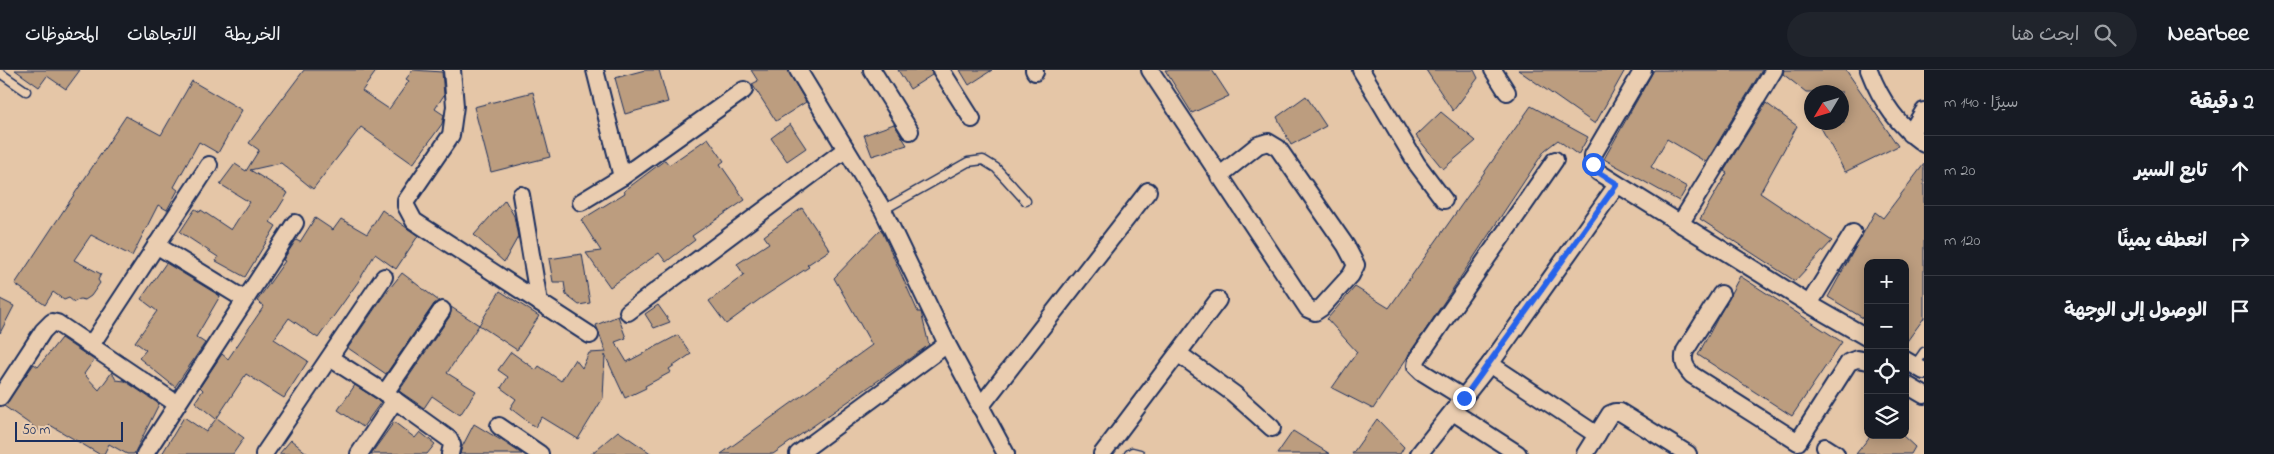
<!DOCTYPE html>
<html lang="ar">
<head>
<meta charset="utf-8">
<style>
	:root { --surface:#171b24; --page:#20242c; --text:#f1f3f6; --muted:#9ea1a6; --line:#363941 }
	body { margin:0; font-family:"Indie Flower","Playpen Sans Arabic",sans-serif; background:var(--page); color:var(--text); direction:rtl }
	.controls { position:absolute; right:15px; bottom:15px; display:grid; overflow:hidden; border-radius:10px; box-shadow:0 2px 12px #0003 }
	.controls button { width:45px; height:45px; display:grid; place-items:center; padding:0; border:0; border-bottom:1px solid var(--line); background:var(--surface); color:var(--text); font:25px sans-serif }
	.compass { position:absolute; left:1804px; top:15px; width:45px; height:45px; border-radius:50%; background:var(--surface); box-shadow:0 2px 12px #0003; rotate:232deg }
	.scale { position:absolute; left:15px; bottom:12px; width:108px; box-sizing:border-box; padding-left:5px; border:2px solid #1b2f5e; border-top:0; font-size:14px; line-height:18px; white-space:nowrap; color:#1b2f5e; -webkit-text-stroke:4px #eacdb0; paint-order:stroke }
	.stop { position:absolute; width:15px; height:15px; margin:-11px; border:4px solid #2563eb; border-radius:50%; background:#fff }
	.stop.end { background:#2563eb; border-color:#fff; box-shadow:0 1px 5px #0008 }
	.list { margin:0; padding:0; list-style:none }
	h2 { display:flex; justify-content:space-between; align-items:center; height:65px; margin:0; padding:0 20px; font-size:21px }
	h2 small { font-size:16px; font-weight:400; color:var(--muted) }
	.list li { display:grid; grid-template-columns:32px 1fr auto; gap:15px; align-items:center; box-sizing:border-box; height:70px; padding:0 20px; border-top:1px solid var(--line) }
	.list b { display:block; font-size:19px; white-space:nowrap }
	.list em { font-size:16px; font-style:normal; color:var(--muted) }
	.icon { flex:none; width:28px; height:28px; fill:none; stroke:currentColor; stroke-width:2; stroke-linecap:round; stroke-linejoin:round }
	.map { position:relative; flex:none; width:1924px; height:384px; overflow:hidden; direction:ltr }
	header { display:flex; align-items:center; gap:30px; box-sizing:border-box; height:70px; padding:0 25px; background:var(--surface); border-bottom:1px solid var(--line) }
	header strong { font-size:24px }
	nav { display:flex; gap:28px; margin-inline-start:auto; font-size:18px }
	.search { width:350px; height:45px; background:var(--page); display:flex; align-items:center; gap:12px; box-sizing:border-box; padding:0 18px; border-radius:28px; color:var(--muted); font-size:19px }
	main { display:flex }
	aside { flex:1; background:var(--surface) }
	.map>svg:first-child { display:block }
	.building { fill:#bc9d7f; stroke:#1b2f5e }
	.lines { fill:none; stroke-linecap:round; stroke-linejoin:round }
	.service-casing { stroke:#1b2f5e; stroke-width:11 }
	.minor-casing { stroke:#1b2f5e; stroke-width:20 }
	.service { stroke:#eacdb0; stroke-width:8 }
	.minor { stroke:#eacdb0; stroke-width:16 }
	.route { stroke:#2563eb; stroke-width:6 }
</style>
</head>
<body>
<header>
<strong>Nearbee</strong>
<div class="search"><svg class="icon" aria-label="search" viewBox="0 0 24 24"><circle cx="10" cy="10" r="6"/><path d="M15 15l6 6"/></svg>ابحث هنا</div>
<nav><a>الخريطة</a><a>الاتجاهات</a><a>المحفوظات</a></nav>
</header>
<main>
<aside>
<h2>2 دقيقة<small>سيرًا · 140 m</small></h2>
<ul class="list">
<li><svg class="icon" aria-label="ahead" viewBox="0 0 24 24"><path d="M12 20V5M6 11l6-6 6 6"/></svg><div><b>تابع السير</b></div><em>20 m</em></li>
<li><svg class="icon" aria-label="right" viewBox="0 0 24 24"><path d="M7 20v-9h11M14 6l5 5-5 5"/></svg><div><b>انعطف يمينًا</b></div><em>120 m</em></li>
<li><svg class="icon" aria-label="arrive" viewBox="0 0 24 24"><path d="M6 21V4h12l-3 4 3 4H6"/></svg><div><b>الوصول إلى الوجهة</b></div></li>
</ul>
</aside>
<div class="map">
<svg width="1924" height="384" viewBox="0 0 1924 384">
	<rect width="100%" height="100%" fill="#e5c6a7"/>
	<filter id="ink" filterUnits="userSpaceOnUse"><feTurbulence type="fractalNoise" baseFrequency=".02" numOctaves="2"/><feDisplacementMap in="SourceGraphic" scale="10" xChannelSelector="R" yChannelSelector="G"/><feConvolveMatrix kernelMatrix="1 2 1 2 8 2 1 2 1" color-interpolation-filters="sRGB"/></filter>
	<g filter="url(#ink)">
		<!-- building -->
		<g class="building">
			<polygon points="15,0 80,0 66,19 47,6 39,17"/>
			<polygon points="304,0 377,0 362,21 389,39 409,11 406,9 413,0 442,2 444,25 435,39 444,45 442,54 413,94 361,57 313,119 281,93 250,100 288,123 270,152 276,156 245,207 216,191 218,187 180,162 195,139 200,142 201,140 231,160 249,132 220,114 235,94 246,101 259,80 249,73"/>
			<polygon points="645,0 659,0 668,32 625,44 615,8"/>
			<polygon points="751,0 788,0 806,32 776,51 752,14 758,11"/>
			<polygon points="898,0 931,0 932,5 910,19"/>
			<polygon points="960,0 992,0 969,15"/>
			<polygon points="1165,0 1212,0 1229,26 1192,43"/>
			<polygon points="1426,0 1474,0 1478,8 1453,41"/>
			<polygon points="1518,0 1625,0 1595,54"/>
			<polygon points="1654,0 1762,0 1706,92 1667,69 1651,97 1687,117 1679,131 1604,89"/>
			<polygon points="1784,0 1846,0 1898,76 1845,102 1818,52 1845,52 1842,50 1842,22 1806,22 1783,4"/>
			<polygon points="192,11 242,40 218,83 199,72 174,117 178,120 167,140 158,135 132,186 91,165 74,190 101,204 98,210 100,213 91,226 85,230 80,229 74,232 69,228 64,230 53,222 45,235 15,214 126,46 161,65"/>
			<polygon points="533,22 550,87 491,102 474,37"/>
			<polygon points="1306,26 1326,56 1291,75 1277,47"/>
			<polygon points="1766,33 1797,56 1760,123 1832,171 1795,211 1700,149 1727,103 1724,101"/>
			<polygon points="1531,36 1588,67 1578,85 1558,70 1545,80 1373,339 1332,318 1357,282 1327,249 1355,217 1389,238"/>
			<polygon points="1441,42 1476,71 1443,99 1416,66"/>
			<polygon points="790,54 806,78 787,91 771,68"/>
			<polygon points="894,54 907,75 872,86 864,65"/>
			<polygon points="708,68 724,91 720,94 745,130 692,166 695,170 666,192 659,183 610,217 586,183 601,181 581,150 625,123 624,121 665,90 669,95"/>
			<polygon points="1924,94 1924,248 1905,274 1905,193 1868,193 1868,251 1828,227 1875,142 1883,148"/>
			<polygon points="505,130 514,146 518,167 504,192 474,165"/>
			<polygon points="802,138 830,180 807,195 809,197 760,229 726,254 709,231 744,205 737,194 769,173 764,166"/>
			<polygon points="382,140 418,166 396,199 375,184 358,212 318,268 289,248 274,269 308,291 284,328 246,304 217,348 244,368 233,384 162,384 184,347 206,362 216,349 195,332 203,320 200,317 222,284 228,289 264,236 257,231 285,191 283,190 296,170 300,172 315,148 333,160 341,149 367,164"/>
			<polygon points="881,159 918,242 921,242 929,275 773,384 721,384 872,275 834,208"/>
			<polygon points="582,184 590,233 579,235 566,225 564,212 553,212 549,189"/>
			<polygon points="166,193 220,226 196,267 205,273 175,317 139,288 146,280 135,272 157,241 141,229"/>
			<polygon points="402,203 439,231 434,234 386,304 348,278 382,228"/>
			<polygon points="1740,206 1842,272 1792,346 1698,285"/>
			<polygon points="500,221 539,246 517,280 479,255"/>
			<polygon points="0,229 14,236 0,263"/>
			<polygon points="658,235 670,252 654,258 645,244"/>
			<polygon points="451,237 479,255 447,303 476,321 460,345 432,326 424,338 399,321 450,246"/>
			<polygon points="618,246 626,268 615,272 627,292 678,265 691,284 669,299 671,302 645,316 646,318 625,328 605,285 603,328 578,369 542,347 535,357 510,338 516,329 501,318 508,307 498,300 511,282 536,300 539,296 561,311 575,289 582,298 589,283 606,282 596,255"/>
			<polygon points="61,268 94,290 84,304 99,320 112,302 116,310 125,311 159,334 134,384 127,384 109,374 104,384 99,384 50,355 44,364 4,336 34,294 38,297"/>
			<polygon points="355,315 381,332 363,357 338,340"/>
			<polygon points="1377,349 1404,377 1400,384 1352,384"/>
			<polygon points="394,352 415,368 420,362 435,374 427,384 371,384"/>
			<polygon points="474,354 504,372 522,384 460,384 462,377"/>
			<polygon points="618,361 652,384 591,384"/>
			<polygon points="1293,361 1330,384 1277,384"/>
			<polygon points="1871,365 1902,365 1915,377 1911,384 1856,384"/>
			<polygon points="291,370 308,384 279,384"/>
		</g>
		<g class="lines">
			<defs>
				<g id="service">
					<polyline points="0,3 26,21"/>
					<polyline points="883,140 968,92 983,90 996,98 1026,131"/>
					<polyline points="1915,295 1924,282"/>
					<polyline points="1129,384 1132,382 1140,384"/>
				</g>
				<g id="minor">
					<polyline points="452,0 455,36 451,65 406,131 406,136 414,151 590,265"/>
					<polyline points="595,0 622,107"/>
					<polyline points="798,0 883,140 947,274 1006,384"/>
					<polyline points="872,0 910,61"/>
					<polyline points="941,0 972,49"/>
					<polyline points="1034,0 1035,2"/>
					<polyline points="1150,0 1308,239 1315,242 1321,238 1351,205 1356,195 1346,176 1278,78 1268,72 1258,75 1219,106"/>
					<polyline points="1361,0 1417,94 1444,130"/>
					<polyline points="1493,0 1507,22"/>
					<polyline points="1643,0 1593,85 1593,94 1598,102 1809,234 1868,268"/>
					<path d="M1869,0C1880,29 1898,56 1924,74"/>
					<polyline points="1910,64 1924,41"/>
					<polyline points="521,125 539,232"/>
					<polyline points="581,132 622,107 744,20"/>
					<polyline points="1680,154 1774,0"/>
					<polyline points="156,175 244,229"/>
					<path d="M1721,224L1685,281C1682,292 1685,297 1692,305L1798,372L1849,292L1857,289L1868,291"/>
					<polyline points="1809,234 1853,163"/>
					<polyline points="628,242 846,79"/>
					<polyline points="91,275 209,95"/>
					<polyline points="1179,284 1234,324 1272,358"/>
					<polyline points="330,288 385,323 449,369 452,375 450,384"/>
					<polyline points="1905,290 1924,301"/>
					<polyline points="1490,294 1597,365"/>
					<polyline points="1905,314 1924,325"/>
					<polyline points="385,323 442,240"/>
					<polyline points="0,327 43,261 52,252 57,253 177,334"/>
					<polyline points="1464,328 1422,302 1416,296 1417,289 1555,90"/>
					<polyline points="980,337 1148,121"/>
					<polyline points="1453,342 1518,384"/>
					<polyline points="499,356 540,384"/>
					<polyline points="1825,377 1836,384"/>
					<polyline points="145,384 295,153"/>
					<polyline points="264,384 384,207"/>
					<polyline points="359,384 395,330"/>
					<polyline points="798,384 947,274"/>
					<polyline points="1102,384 1218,230"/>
					<polyline points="1419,384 1490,294 1617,115"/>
					<polyline points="1585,384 1610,344 1615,342 1620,342 1688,384"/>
				</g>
			</defs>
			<!-- service casing -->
			<use href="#service" class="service-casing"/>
			<!-- minor casing -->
			<use href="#minor" class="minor-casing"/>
			<!-- service -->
			<use href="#service" class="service"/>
			<!-- minor -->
			<use href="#minor" class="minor"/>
		</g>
	</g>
	<g class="lines" filter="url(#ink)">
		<!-- route -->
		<polyline class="route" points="1464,328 1617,114 1598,102 1593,94"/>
	</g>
</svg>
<div class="controls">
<button>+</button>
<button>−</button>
<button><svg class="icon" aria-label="locate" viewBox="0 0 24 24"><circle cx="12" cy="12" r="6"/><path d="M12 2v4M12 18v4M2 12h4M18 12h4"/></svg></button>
<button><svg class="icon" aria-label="layers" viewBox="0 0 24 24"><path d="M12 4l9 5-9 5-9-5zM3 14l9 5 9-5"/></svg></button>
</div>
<svg class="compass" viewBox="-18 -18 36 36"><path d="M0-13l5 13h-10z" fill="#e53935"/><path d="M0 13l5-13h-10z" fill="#9ea1a6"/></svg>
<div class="scale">50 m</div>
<div class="stop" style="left:1593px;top:94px"></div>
<div class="stop end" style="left:1464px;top:328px"></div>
</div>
</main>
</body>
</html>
